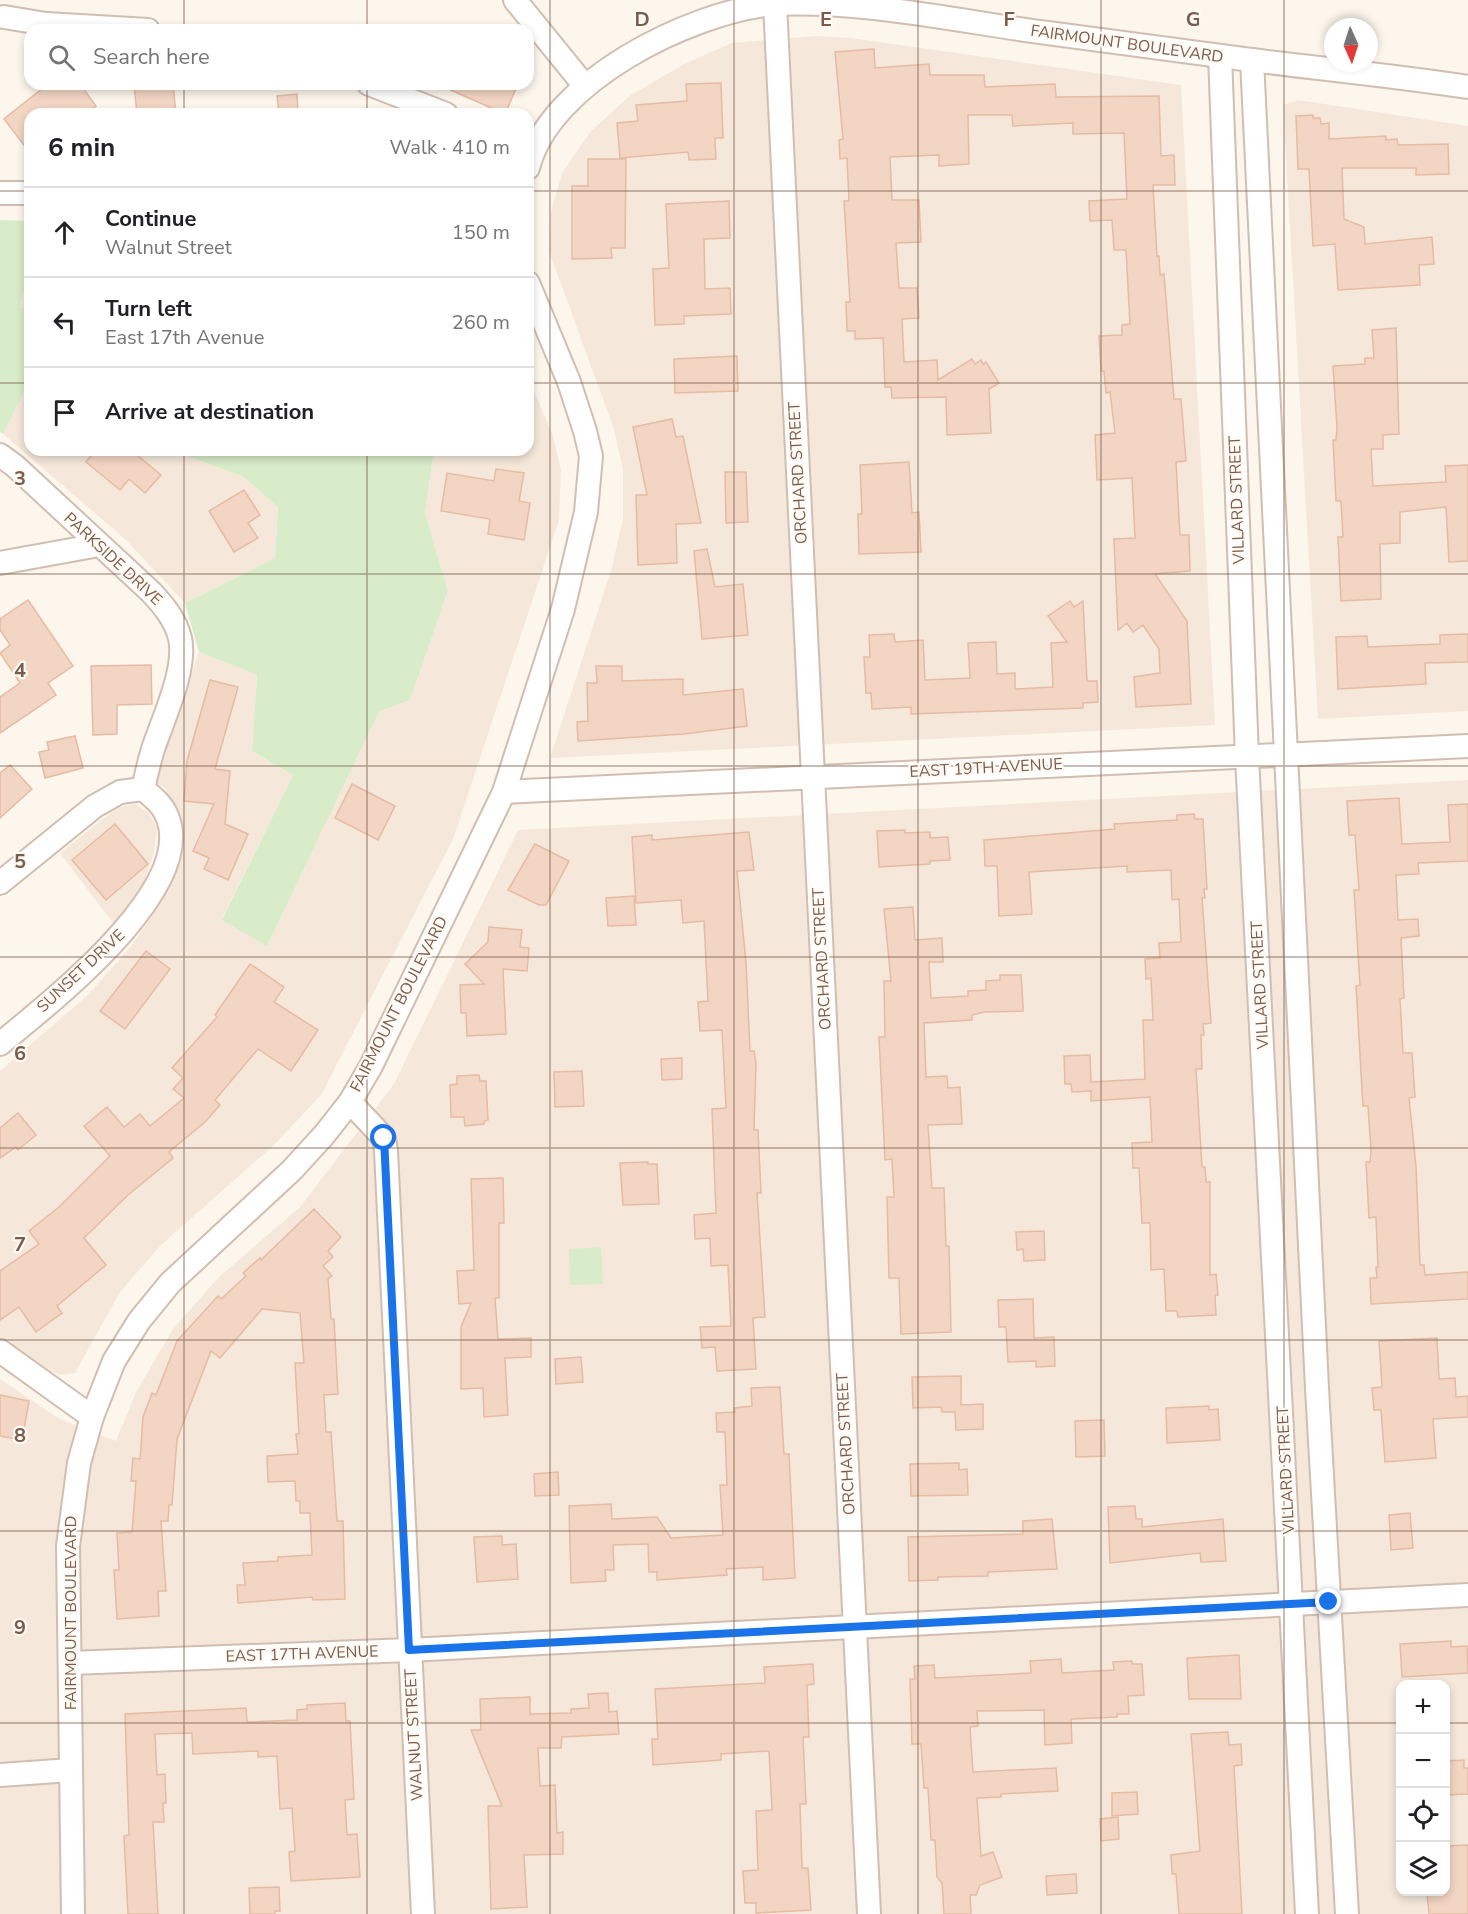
<!DOCTYPE html>
<html lang="en">
<head>
<meta charset="utf-8">
<style>
	:root { --surface:#fff; --page:#f2f2f2; --text:#202124; --muted:#757577; --line:#e0e0e0 }
	body { margin:0; font-family:"Nunito Sans",sans-serif; background:var(--page); color:var(--text) }
	.controls { position:absolute; right:18px; bottom:18px; display:grid; overflow:hidden; border-radius:12px; box-shadow:0 3px 9px #0003 }
	.controls button { width:54px; height:54px; display:grid; place-items:center; padding:0; border:0; border-bottom:2px solid var(--line); background:var(--surface); color:var(--text); font:30px sans-serif }
	.compass { position:absolute; left:1324px; top:18px; width:54px; height:54px; border-radius:50%; background:var(--surface); box-shadow:0 3px 9px #0003; rotate:177deg }
	.stop { position:absolute; width:18px; height:18px; margin:-14px; border:4px solid #1a73e8; border-radius:50%; background:#fff }
	.stop.end { background:#1a73e8; border-color:#fff; box-shadow:0 2px 6px #0008 }
	.list { margin:0; padding:0; list-style:none }
	h2 { display:flex; justify-content:space-between; align-items:center; height:78px; margin:0; padding:0 24px; font-size:26px }
	h2 small { font-size:20px; font-weight:400; color:var(--muted) }
	.list li { display:grid; grid-template-columns:39px 1fr auto; gap:18px; align-items:center; box-sizing:border-box; height:90px; padding:0 24px; border-top:2px solid var(--line) }
	.list b { display:block; font-size:22px; white-space:nowrap }
	.list p { margin:0; font-size:20px; white-space:nowrap; color:var(--muted) }
	.list em { font-size:20px; font-style:normal; color:var(--muted) }
	.icon { flex:none; width:33px; height:33px; fill:none; stroke:currentColor; stroke-width:2; stroke-linecap:round; stroke-linejoin:round }
	.map { position:relative; flex:none; width:1468px; height:1914px; overflow:hidden }
	.search { position:absolute; background:var(--surface); box-shadow:0 3px 9px #0003; left:24px; top:24px; width:510px; height:66px; display:flex; align-items:center; gap:15px; box-sizing:border-box; padding:0 21px; border-radius:18px; color:var(--muted); font-size:22px }
	.panel { position:absolute; background:var(--surface); box-shadow:0 3px 9px #0003; left:24px; top:108px; width:510px; height:348px; border-radius:18px }
	.map>svg:first-child { display:block }
	.residential { fill:#f5e8da; fill-rule:evenodd }
	.green { fill:#d8ecc9 }
	.building { fill:#f3d5c3; stroke:#e6bba3; stroke-width:1.5 }
	.lines { fill:none; stroke-linecap:round; stroke-linejoin:round }
	.minor-casing { stroke:#d1beb0; stroke-width:26 }
	.minor { stroke:#fff; stroke-width:22 }
	.route { stroke:#1a73e8; stroke-width:8 }
	.grid { fill:none; stroke:#7a5c4d; stroke-width:1.5; stroke-opacity:0.55 }
	.labels { text-anchor:middle; dominant-baseline:central; stroke-width:4.5; stroke-linejoin:round; paint-order:stroke }
	.street-label { font-size:16px; fill:#7a5c4d; stroke:#fffaf3 }
	.grid-label { font-size:20px; text-anchor:middle; font-weight:bold; fill:#7a5c4d; stroke:#fffaf3; stroke-width:4.5; stroke-linejoin:round; paint-order:stroke }
</style>
</head>
<body>
<div class="map">
<svg width="1468" height="1914" viewBox="0 0 1468 1914">
	<rect width="100%" height="100%" fill="#fdf6ec"/>
	<!-- residential -->
	<g class="residential">
		<polygon points="816,36 851,38 1181,85 1215,725 550,758 611,571 623,518 623,470 614,429 549,251 551,212 562,173 591,131 631,95 684,64 732,43"/>
		<polygon points="1298,100 1468,126 1468,711 1318,719 1283,105"/>
		<polygon points="30,264 30,309 20,307"/>
		<polygon points="528,376 553,436 561,470 559,520 454,837 321,1095 274,1145 161,1245 120,1292 75,1373 60,1375 45,1369 0,1338 0,1071 88,995 132,945 163,900 177,866 179,842 175,811 166,789 155,782 199,652 257,675 252,751 293,775 222,919 267,946 379,712 410,700 448,591 425,513 434,450 528,450"/>
		<polygon points="30,380 30,450 170,450 242,476 278,507 275,558 185,603 126,540 3,434"/>
		<path d="M1468,780V1914H0V1379L58,1418L116,1441L136,1392L173,1329L219,1277L300,1207L394,1084L518,830ZM1400,1684H1446V1892H1400Z"/>
		<polygon points="135,804 149,813 157,827 154,853 142,887 114,924 60,853 117,808"/>
	</g>
	<!-- green -->
	<g class="green">
		<polygon points="0,220 30,221 30,264 20,307 30,309 30,380 3,434 0,432"/>
		<polygon points="170,450 434,450 425,513 448,591 410,700 379,712 267,946 222,920 293,775 252,751 257,675 199,652 185,603 275,558 278,507 242,476"/>
		<polygon points="601,1247 603,1284 570,1285 569,1249"/>
	</g>
	<!-- building -->
	<g class="building">
		<polygon points="874,49 875,68 929,64 930,75 984,75 985,87 1055,84 1056,97 1159,96 1161,156 1174,155 1175,185 1153,185 1157,256 1159,256 1160,275 1164,274 1174,399 1181,399 1186,461 1176,462 1180,535 1189,535 1190,571 1155,574 1187,621 1191,704 1136,707 1134,677 1160,673 1159,649 1143,625 1133,632 1127,623 1118,630 1114,539 1135,538 1132,478 1097,480 1095,435 1115,433 1110,392 1106,393 1104,371 1101,371 1099,336 1122,335 1122,325 1130,324 1126,250 1114,250 1112,220 1090,221 1089,201 1127,199 1124,133 1073,134 1073,123 1013,126 1012,115 968,115 969,164 939,166 939,155 890,157 892,200 919,200 921,242 896,243 899,288 917,288 919,318 902,319 904,362 937,360 938,380 972,359 975,364 981,360 983,364 986,362 999,383 989,389 991,433 947,435 946,397 892,398 891,387 885,387 883,338 855,339 855,331 847,331 846,302 850,302 844,201 849,201 847,158 840,159 839,140 843,139 835,52"/>
		<polygon points="721,83 723,138 715,138 716,159 689,160 688,152 620,158 617,123 638,121 636,105 687,101 686,84"/>
		<polygon points="48,84 80,84 96,106 86,114 30,114 30,153 4,119"/>
		<polygon points="134,84 173,84 176,114 137,114"/>
		<polygon points="437,84 518,84 505,114"/>
		<polygon points="297,94 298,114 279,114 277,96"/>
		<polygon points="1313,115 1313,118 1320,118 1321,124 1329,123 1329,139 1386,136 1386,140 1397,139 1398,145 1448,144 1449,174 1416,175 1416,168 1342,168 1344,219 1364,227 1365,244 1432,237 1434,264 1419,265 1420,285 1338,290 1335,244 1313,246 1309,169 1298,169 1296,116"/>
		<polygon points="588,159 626,159 625,248 611,248 612,258 572,259 572,186 588,186"/>
		<polygon points="729,201 730,238 704,239 705,289 730,288 731,314 684,316 684,324 655,325 653,269 669,268 666,204"/>
		<polygon points="1396,328 1399,434 1383,435 1383,449 1371,449 1373,486 1446,482 1445,466 1468,465 1468,561 1449,562 1446,507 1400,512 1400,543 1380,544 1381,599 1341,601 1338,537 1343,537 1341,501 1336,501 1333,440 1336,440 1337,427 1333,366 1365,364 1365,358 1374,358 1372,330"/>
		<polygon points="737,356 738,391 675,393 674,359"/>
		<polygon points="672,419 676,437 683,436 701,523 676,524 677,563 638,565 636,495 647,495 633,427"/>
		<polygon points="96,450 131,450 161,475 145,493 129,479 120,490 86,462"/>
		<polygon points="909,462 912,513 919,512 921,552 859,554 858,514 862,514 860,465"/>
		<polygon points="496,469 524,473 519,501 530,503 524,540 488,534 490,519 441,511 447,473 494,481"/>
		<polygon points="725,472 746,472 748,522 726,523"/>
		<polygon points="244,490 260,515 248,523 258,538 234,552 209,511"/>
		<polygon points="707,549 715,587 743,584 748,635 702,639 694,551"/>
		<polygon points="28,600 73,666 48,683 56,695 0,733 0,697 20,683 0,653 10,645 0,630 0,619"/>
		<polygon points="1070,601 1074,607 1083,601 1087,681 1097,681 1098,702 1083,703 1083,708 911,714 911,707 872,709 871,693 866,693 864,657 870,657 869,635 894,634 895,642 923,640 925,680 970,678 968,643 996,642 997,674 1015,673 1015,689 1053,687 1051,643 1067,642 1048,616"/>
		<polygon points="1468,634 1468,662 1425,663 1426,684 1338,689 1336,637 1367,636 1368,647 1440,644 1440,635"/>
		<polygon points="151,665 152,704 117,705 117,734 93,735 91,666"/>
		<polygon points="596,666 622,666 622,681 683,679 683,695 743,689 747,726 684,734 578,741 577,722 588,721 587,683 597,683"/>
		<polygon points="210,680 238,687 215,769 230,771 225,824 248,834 228,880 204,869 209,858 193,851 214,804 184,801 187,761"/>
		<polygon points="75,736 83,768 45,778 39,752 49,750 47,742"/>
		<polygon points="10,765 32,789 0,818 0,773"/>
		<polygon points="352,784 395,806 378,840 335,818"/>
		<polygon points="1399,798 1402,844 1450,842 1448,805 1468,804 1468,861 1418,863 1419,874 1396,875 1398,920 1418,919 1419,936 1401,938 1404,998 1400,999 1403,1053 1412,1053 1415,1097 1409,1098 1416,1166 1420,1265 1424,1265 1425,1275 1468,1272 1468,1299 1371,1304 1370,1278 1377,1278 1376,1267 1378,1267 1376,1217 1369,1218 1366,1162 1370,1162 1371,1150 1368,1106 1363,1106 1356,986 1360,985 1354,890 1359,890 1355,835 1349,835 1347,801"/>
		<polygon points="1194,814 1195,819 1203,819 1207,889 1204,889 1205,898 1202,898 1211,1023 1203,1024 1204,1035 1201,1035 1202,1069 1196,1069 1202,1167 1205,1167 1206,1182 1210,1182 1210,1275 1216,1274 1218,1295 1215,1295 1216,1315 1178,1317 1177,1311 1166,1311 1164,1269 1151,1270 1150,1223 1142,1223 1139,1168 1133,1168 1132,1143 1152,1142 1150,1097 1091,1101 1091,1091 1072,1092 1071,1084 1065,1084 1064,1056 1090,1055 1091,1082 1145,1079 1143,1020 1153,1020 1151,978 1146,979 1145,959 1160,958 1159,943 1181,942 1179,899 1172,900 1171,870 1127,872 1127,866 1029,872 1032,914 999,916 997,866 985,866 984,840 1115,829 1114,824 1177,820 1177,815"/>
		<polygon points="115,824 148,864 106,900 72,860"/>
		<polygon points="905,830 905,833 930,832 930,838 948,837 950,860 930,861 930,864 879,867 877,831"/>
		<polygon points="749,832 754,870 737,871 746,962 750,1051 754,1051 756,1063 754,1130 758,1130 761,1193 757,1193 765,1317 753,1318 756,1369 717,1371 715,1347 702,1348 700,1327 731,1326 728,1265 711,1266 710,1238 695,1239 694,1215 716,1213 712,1109 726,1108 722,1030 700,1031 698,1002 708,1001 704,921 683,923 681,900 636,903 632,837 652,835 652,840"/>
		<polygon points="535,844 569,861 546,905 539,905 508,890"/>
		<polygon points="634,896 636,925 608,926 606,898"/>
		<polygon points="913,907 915,940 942,938 943,962 929,962 931,998 968,996 968,991 986,990 986,981 1000,980 1000,975 1021,975 1023,1005 1023,1011 984,1012 972,1015 972,1020 924,1023 926,1077 947,1076 948,1088 960,1087 962,1124 928,1125 932,1188 944,1188 946,1246 949,1246 951,1332 901,1334 899,1278 889,1278 887,1197 894,1197 892,1159 885,1160 879,1037 885,1037 884,981 891,981 884,909"/>
		<polygon points="489,927 522,930 520,947 529,948 527,971 503,969 506,1034 467,1036 466,1013 461,1013 460,985 484,984 465,964 488,942"/>
		<polygon points="146,951 170,969 125,1029 100,1011"/>
		<polygon points="250,964 284,987 274,1002 318,1030 291,1071 258,1049 215,1100 220,1105 205,1122 169,1152 173,1158 128,1195 84,1238 106,1265 57,1306 62,1313 36,1332 19,1307 0,1320 0,1271 39,1244 29,1231 59,1207 110,1156 84,1126 107,1107 124,1127 140,1114 150,1126 184,1098 173,1089 183,1078 172,1068 217,1017 215,1015"/>
		<polygon points="682,1058 682,1079 662,1080 661,1059"/>
		<polygon points="582,1071 584,1106 555,1107 554,1072"/>
		<polygon points="479,1075 480,1081 486,1081 488,1120 484,1121 484,1124 465,1126 464,1117 451,1117 450,1085 457,1084 457,1076"/>
		<polygon points="18,1113 36,1135 18,1150 16,1147 0,1158 0,1128"/>
		<polygon points="648,1162 648,1164 657,1164 659,1204 623,1205 620,1163"/>
		<polygon points="503,1178 504,1223 499,1223 499,1298 495,1298 498,1339 531,1338 531,1357 505,1358 508,1415 484,1417 483,1388 461,1389 461,1327 471,1303 459,1304 457,1271 474,1270 471,1179"/>
		<polygon points="314,1209 341,1237 328,1251 333,1257 323,1266 332,1276 328,1279 331,1319 334,1319 338,1394 324,1395 326,1432 331,1432 337,1521 343,1521 345,1599 313,1600 312,1597 238,1603 237,1585 245,1585 243,1563 278,1561 278,1557 312,1555 310,1513 300,1513 300,1501 296,1501 295,1481 268,1482 267,1456 298,1454 296,1434 299,1434 295,1363 304,1363 300,1313 262,1309 220,1358 211,1351 177,1439 172,1505 169,1505 168,1521 161,1521 166,1591 158,1591 159,1616 117,1619 114,1570 119,1570 117,1533 132,1532 136,1481 131,1481 133,1458 140,1459 143,1417 152,1393 156,1395 177,1341 218,1296 221,1299 246,1276 243,1273 260,1258 261,1260"/>
		<polygon points="1044,1231 1045,1260 1024,1261 1023,1249 1017,1250 1016,1232"/>
		<polygon points="1033,1299 1034,1338 1054,1337 1055,1366 1036,1367 1036,1361 1008,1362 1006,1327 999,1327 998,1300"/>
		<polygon points="1437,1338 1439,1379 1455,1378 1456,1397 1468,1396 1468,1417 1433,1419 1436,1458 1385,1462 1381,1410 1374,1410 1372,1388 1382,1387 1379,1341"/>
		<polygon points="581,1357 583,1382 556,1384 555,1359"/>
		<polygon points="961,1376 961,1405 983,1404 983,1429 956,1430 955,1412 942,1412 941,1407 913,1408 912,1377"/>
		<polygon points="780,1387 784,1454 789,1454 795,1578 763,1580 763,1567 726,1569 727,1575 657,1580 657,1572 649,1572 648,1544 613,1545 614,1570 605,1570 606,1581 571,1583 569,1506 611,1504 612,1519 657,1517 671,1538 723,1535 720,1485 727,1485 725,1432 717,1432 716,1413 735,1412 734,1408 752,1406 751,1388"/>
		<polygon points="0,1395 29,1401 22,1440 0,1436"/>
		<polygon points="1209,1406 1209,1410 1218,1409 1220,1440 1167,1443 1166,1408"/>
		<polygon points="1104,1420 1105,1456 1076,1457 1075,1421"/>
		<polygon points="959,1463 959,1470 967,1469 968,1495 911,1496 910,1464"/>
		<polygon points="558,1472 559,1495 535,1496 534,1474"/>
		<polygon points="1135,1506 1136,1519 1142,1519 1142,1527 1223,1519 1226,1561 1201,1562 1200,1553 1110,1563 1108,1507"/>
		<polygon points="1410,1513 1413,1548 1391,1550 1389,1515"/>
		<polygon points="1052,1519 1057,1569 988,1572 988,1576 938,1577 938,1580 909,1581 908,1537 1023,1534 1023,1521"/>
		<polygon points="502,1536 502,1545 516,1544 518,1579 477,1582 474,1537"/>
		<polygon points="1451,1641 1451,1647 1467,1646 1468,1673 1402,1677 1400,1644"/>
		<polygon points="1239,1655 1241,1699 1189,1699 1187,1658"/>
		<polygon points="1061,1659 1062,1673 1114,1670 1113,1662 1132,1661 1132,1664 1142,1664 1144,1695 1128,1696 1129,1714 1117,1714 1117,1717 1071,1719 1072,1743 1045,1745 1044,1710 977,1711 978,1726 970,1727 973,1772 1056,1768 1058,1791 1001,1794 1001,1797 977,1798 981,1856 993,1852 1002,1877 980,1885 976,1895 970,1895 971,1914 944,1914 942,1883 937,1877 935,1840 931,1840 928,1788 924,1788 921,1744 912,1744 910,1679 915,1679 914,1666 934,1665 935,1678 1031,1673 1030,1661"/>
		<polygon points="813,1664 814,1684 807,1685 809,1737 803,1737 806,1804 800,1804 802,1868 808,1868 811,1910 756,1913 756,1903 745,1903 743,1871 758,1870 756,1811 772,1810 769,1751 721,1754 721,1760 653,1765 652,1739 658,1739 655,1689 765,1683 764,1667"/>
		<polygon points="608,1693 609,1712 617,1711 619,1734 562,1737 561,1748 538,1748 540,1786 555,1785 557,1833 563,1832 563,1854 524,1855 527,1907 491,1909 488,1806 502,1806 471,1730 481,1730 480,1699 530,1697 530,1714 571,1713 571,1709 589,1708 588,1694"/>
		<polygon points="345,1703 346,1721 350,1721 354,1799 345,1800 347,1835 357,1834 360,1877 291,1881 289,1852 295,1851 292,1808 280,1809 277,1756 258,1757 258,1751 193,1754 192,1733 155,1734 157,1775 165,1774 166,1803 163,1803 164,1822 153,1822 158,1914 128,1914 124,1836 129,1835 125,1714 246,1708 247,1722 297,1720 297,1710 307,1709 307,1705"/>
		<polygon points="1228,1732 1229,1745 1241,1744 1242,1765 1234,1766 1242,1914 1179,1914 1176,1874 1172,1874 1171,1855 1200,1851 1191,1734"/>
		<polygon points="1464,1760 1464,1768 1468,1768 1468,1794 1446,1795 1446,1761"/>
		<polygon points="1137,1792 1138,1814 1112,1816 1112,1793"/>
		<polygon points="1118,1817 1119,1839 1101,1841 1100,1819"/>
		<polygon points="1468,1845 1468,1914 1429,1914 1427,1892 1446,1892 1446,1846"/>
		<polygon points="1076,1874 1077,1893 1047,1895 1046,1876"/>
		<polygon points="279,1887 280,1911 275,1911 275,1914 250,1914 249,1888"/>
	</g>
	<g class="lines">
		<defs>
			<g id="minor">
				<polyline points="515,0 584,85"/>
				<polyline points="775,4 869,1914"/>
				<polyline points="4,17 46,24 148,30"/>
				<polyline points="1220,56 1247,757 1307,1914"/>
				<polyline points="1252,60 1317,1388 1347,1914"/>
				<polyline points="369,84 446,114"/>
				<path d="M528,168C549,82 690,12 773,4C862,0 952,20 1040,32C1110,41 1181,51 1251,60C1324,69 1396,76 1468,87"/>
				<polyline points="0,193 30,193"/>
				<path d="M0,455L15,466L151,592C164,606 175,619 180,638C187,669 163,719 153,749C149,762 146,776 143,789"/>
				<polyline points="0,563 99,545"/>
				<polyline points="504,792 1468,746"/>
				<path d="M0,883L95,806L120,792L143,789C153,797 162,804 167,816C198,889 48,1004 0,1044"/>
				<polyline points="350,1102 384,1138 386,1151 423,1914"/>
				<polyline points="0,1351 92,1417"/>
				<polyline points="70,1663 409,1650 1468,1595"/>
				<polyline points="0,1775 71,1770"/>
				<polyline points="73,1914 68,1546 79,1463 92,1417 114,1361 139,1321 170,1283 292,1170 324,1135 350,1102 371,1066 504,792 563,609 586,512 591,456 585,431 569,382 528,283"/>
			</g>
		</defs>
		<!-- minor casing -->
		<use href="#minor" class="minor-casing"/>
		<!-- minor -->
		<use href="#minor" class="minor"/>
	</g>
	<g class="lines">
		<!-- route -->
		<polyline class="route" points="384,1138 409,1650 1329,1602"/>
	</g>
	<!-- grid -->
	<path class="grid" d="M184,0V30M367,0V30M550,0V1914M734,0V1914M918,0V1914M1101,0V1914M1284,0V1914M184,84V114M367,84V114M0,191H30M528,191H1468M0,383H30M528,383H1468M184,450V1914M367,450V1914M0,574H1468M0,766H1468M0,957H1468M0,1148H1468M0,1340H1468M0,1531H1468M0,1723H1400M1446,1723H1468"/>
	<g class="labels">
		<!-- street labels -->
		<g class="street-label">
			<text transform="translate(1127 44) rotate(8)">FAIRMOUNT BOULEVARD</text>
			<text transform="translate(798 473) rotate(-93)">ORCHARD STREET</text>
			<text transform="translate(1237 500) rotate(-92)">VILLARD STREET</text>
			<text transform="translate(113 559) rotate(43)">PARKSIDE DRIVE</text>
			<text transform="translate(986 768) rotate(-3)">EAST 19TH AVENUE</text>
			<text transform="translate(822 959) rotate(-93)">ORCHARD STREET</text>
			<text transform="translate(81 971) rotate(-43)">SUNSET DRIVE</text>
			<text transform="translate(1260 985) rotate(-93)">VILLARD STREET</text>
			<text transform="translate(399 1004) rotate(-63)">FAIRMOUNT BOULEVARD</text>
			<text transform="translate(846 1444) rotate(-93)">ORCHARD STREET</text>
			<text transform="translate(1286 1470) rotate(-93)">VILLARD STREET</text>
			<text transform="translate(71 1613) rotate(-90)">FAIRMOUNT BOULEVARD</text>
			<text transform="translate(302 1654) rotate(-2)">EAST 17TH AVENUE</text>
			<text transform="translate(414 1735) rotate(-93)">WALNUT STREET</text>
		</g>
	</g>
	<g class="grid-label">
		<text x="642" y="26">D</text>
		<text x="826" y="26">E</text>
		<text x="1009" y="26">F</text>
		<text x="1193" y="26">G</text>
		<text x="20" y="485">3</text>
		<text x="20" y="677">4</text>
		<text x="20" y="868">5</text>
		<text x="20" y="1060">6</text>
		<text x="20" y="1251">7</text>
		<text x="20" y="1442">8</text>
		<text x="20" y="1634">9</text>
	</g>
</svg>
<div class="controls">
<button>+</button>
<button>−</button>
<button><svg class="icon" aria-label="locate" viewBox="0 0 24 24"><circle cx="12" cy="12" r="6"/><path d="M12 2v4M12 18v4M2 12h4M18 12h4"/></svg></button>
<button><svg class="icon" aria-label="layers" viewBox="0 0 24 24"><path d="M12 4l9 5-9 5-9-5zM3 14l9 5 9-5"/></svg></button>
</div>
<svg class="compass" viewBox="-18 -18 36 36"><path d="M0-13l5 13h-10z" fill="#e53935"/><path d="M0 13l5-13h-10z" fill="#757577"/></svg>
<div class="stop" style="left:384px;top:1138px"></div>
<div class="stop end" style="left:1329px;top:1602px"></div>
<div class="search"><svg class="icon" aria-label="search" viewBox="0 0 24 24"><circle cx="10" cy="10" r="6"/><path d="M15 15l6 6"/></svg>Search here</div>
<section class="panel">
<h2>6 min<small>Walk · 410 m</small></h2>
<ul class="list">
<li><svg class="icon" aria-label="ahead" viewBox="0 0 24 24"><path d="M12 20V5M6 11l6-6 6 6"/></svg><div><b>Continue</b><p>Walnut Street</p></div><em>150 m</em></li>
<li><svg class="icon" aria-label="left" viewBox="0 0 24 24"><path d="M17 20v-9H6M10 6l-5 5 5 5"/></svg><div><b>Turn left</b><p>East 17th Avenue</p></div><em>260 m</em></li>
<li><svg class="icon" aria-label="arrive" viewBox="0 0 24 24"><path d="M6 21V4h12l-3 4 3 4H6"/></svg><div><b>Arrive at destination</b></div></li>
</ul>
</section>
</div>
</body>
</html>
